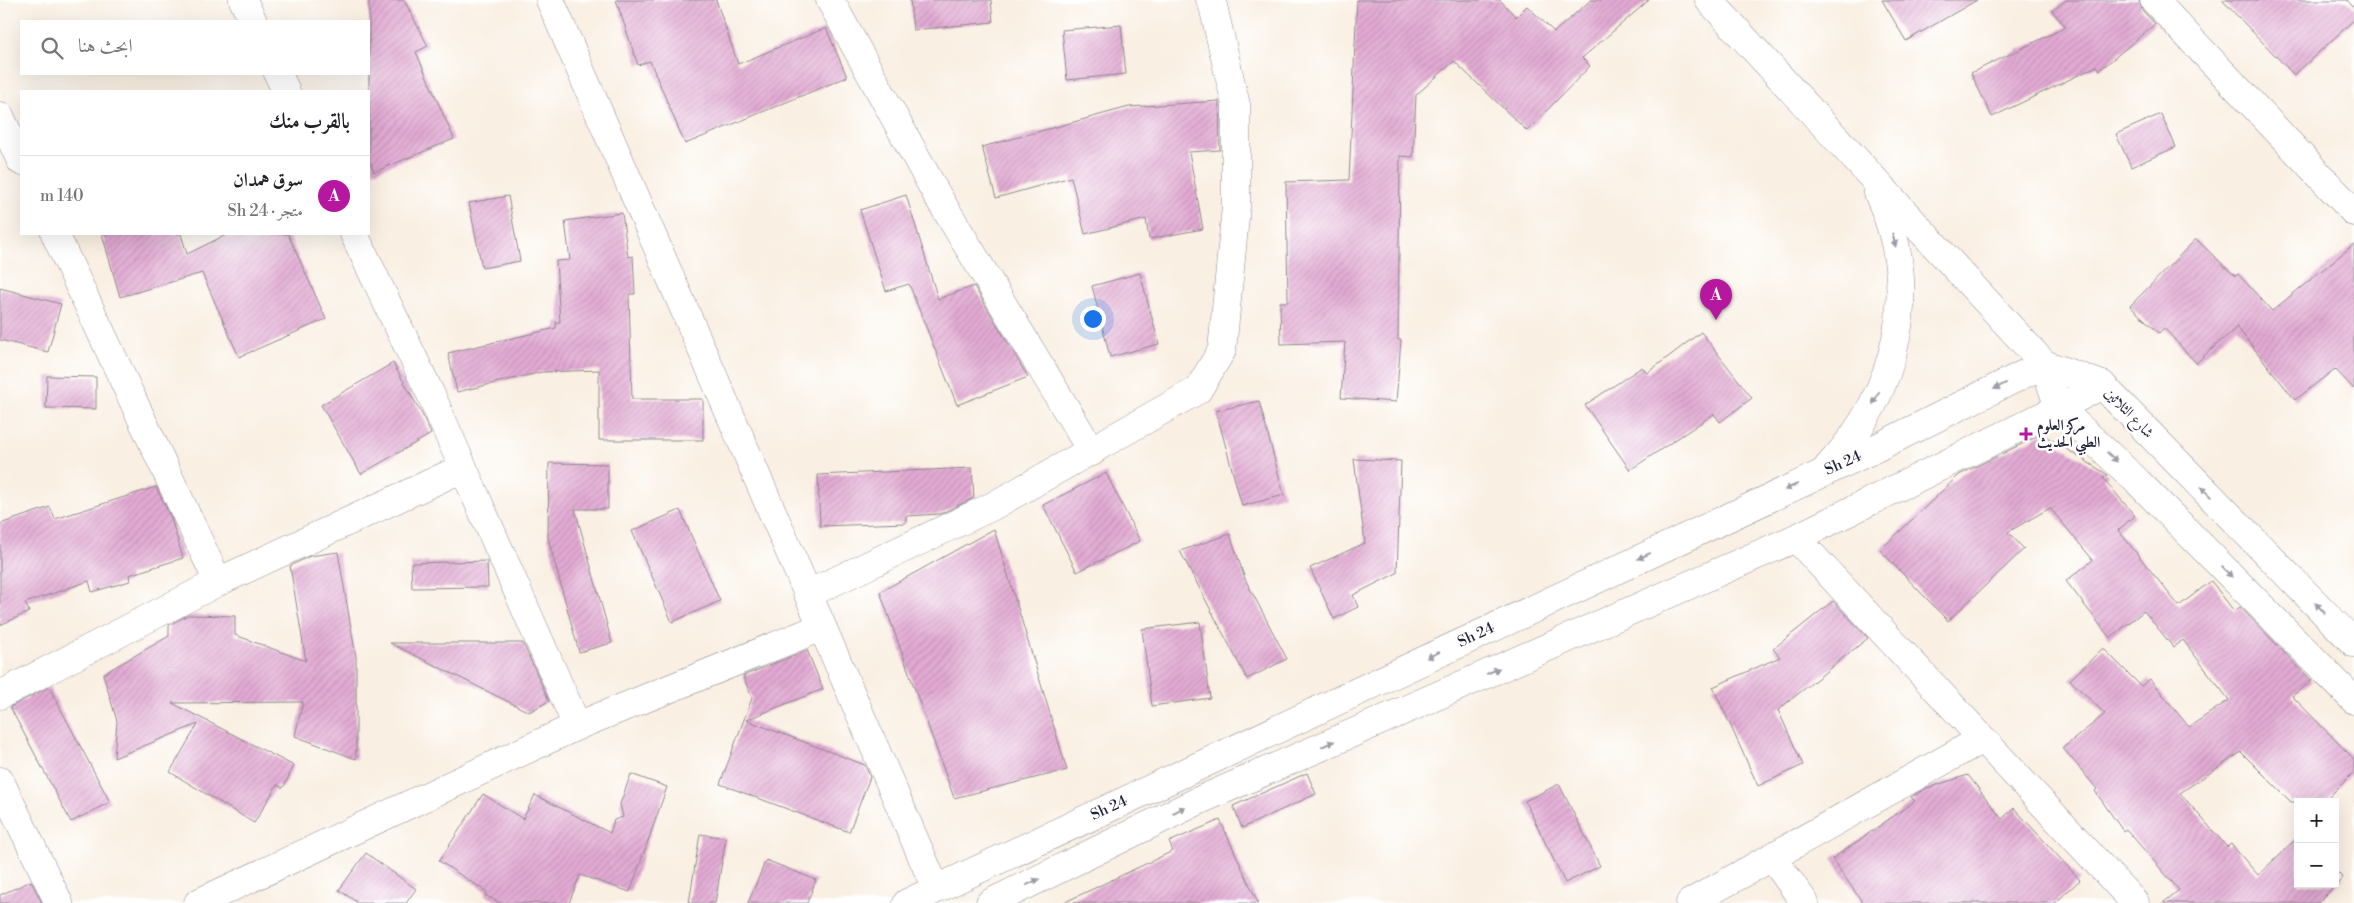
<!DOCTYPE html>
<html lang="ar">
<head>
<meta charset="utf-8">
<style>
	:root { --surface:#fff; --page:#f2f2f2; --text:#202124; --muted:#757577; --line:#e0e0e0; --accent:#b5179e }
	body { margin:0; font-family:"Libre Bodoni",Amiri,serif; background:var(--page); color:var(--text); direction:rtl }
	.controls { position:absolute; right:15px; bottom:15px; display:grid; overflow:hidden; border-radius:0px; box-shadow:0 5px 20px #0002 }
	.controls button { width:45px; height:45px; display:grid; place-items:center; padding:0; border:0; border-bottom:1px solid var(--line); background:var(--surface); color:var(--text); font:25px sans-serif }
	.you { position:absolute; left:1092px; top:318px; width:18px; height:18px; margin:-12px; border:4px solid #fff; border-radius:50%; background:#1a73e8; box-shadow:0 0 0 8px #1a73e833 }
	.badge { display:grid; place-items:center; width:32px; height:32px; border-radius:50%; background:var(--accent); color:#fff; font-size:16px; font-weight:700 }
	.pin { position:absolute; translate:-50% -41px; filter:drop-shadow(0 1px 2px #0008) }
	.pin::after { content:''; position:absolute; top:26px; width:18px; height:15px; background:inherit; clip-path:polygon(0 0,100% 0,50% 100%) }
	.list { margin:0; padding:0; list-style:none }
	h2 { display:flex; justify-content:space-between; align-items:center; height:65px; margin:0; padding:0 20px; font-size:21px }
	h2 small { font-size:16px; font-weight:400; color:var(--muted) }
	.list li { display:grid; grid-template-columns:32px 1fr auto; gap:15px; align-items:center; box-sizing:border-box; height:80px; padding:0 20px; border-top:1px solid var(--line) }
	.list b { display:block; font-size:19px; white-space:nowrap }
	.list p { margin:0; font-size:16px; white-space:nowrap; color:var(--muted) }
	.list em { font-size:16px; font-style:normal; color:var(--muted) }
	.icon { flex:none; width:28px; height:28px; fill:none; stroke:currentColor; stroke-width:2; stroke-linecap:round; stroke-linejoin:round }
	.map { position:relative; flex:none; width:2354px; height:903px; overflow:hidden; direction:ltr }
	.search { position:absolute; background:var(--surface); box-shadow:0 5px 20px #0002; left:20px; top:20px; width:350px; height:55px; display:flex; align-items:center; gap:12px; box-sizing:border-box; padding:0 18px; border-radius:0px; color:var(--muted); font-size:19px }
	.panel { position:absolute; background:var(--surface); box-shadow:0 5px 20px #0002; left:20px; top:90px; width:350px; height:145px; border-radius:0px; direction:rtl }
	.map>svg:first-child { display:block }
	.building { fill:url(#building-hatch) }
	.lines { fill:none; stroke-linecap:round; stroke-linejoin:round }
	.minor-casing { stroke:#8e888e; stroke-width:29 }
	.minor { stroke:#fff; stroke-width:28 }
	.oneway { fill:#9c9ca7 }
	.poi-dot { fill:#b5179e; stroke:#fff; stroke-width:2 }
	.labels { text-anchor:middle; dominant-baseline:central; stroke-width:5; stroke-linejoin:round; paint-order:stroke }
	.street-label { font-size:15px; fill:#22223b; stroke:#fff }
	.poi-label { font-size:15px; font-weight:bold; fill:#22223b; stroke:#fff; text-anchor:start }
</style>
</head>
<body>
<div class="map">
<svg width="2354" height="903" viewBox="0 0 2354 903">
	<defs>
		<pattern id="building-hatch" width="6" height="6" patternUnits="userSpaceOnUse" patternTransform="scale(1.25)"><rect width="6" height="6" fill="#e2aad3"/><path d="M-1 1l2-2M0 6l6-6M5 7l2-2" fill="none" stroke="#c292b6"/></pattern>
	</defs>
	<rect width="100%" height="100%" fill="#fff"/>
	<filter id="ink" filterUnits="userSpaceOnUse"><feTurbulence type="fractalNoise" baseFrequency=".02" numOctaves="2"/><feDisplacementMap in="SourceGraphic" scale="10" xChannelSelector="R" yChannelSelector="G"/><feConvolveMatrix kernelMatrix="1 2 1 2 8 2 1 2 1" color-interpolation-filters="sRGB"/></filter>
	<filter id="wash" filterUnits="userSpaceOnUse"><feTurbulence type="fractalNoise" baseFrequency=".0096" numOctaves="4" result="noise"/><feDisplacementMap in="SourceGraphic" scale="20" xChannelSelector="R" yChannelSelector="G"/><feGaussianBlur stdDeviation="1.12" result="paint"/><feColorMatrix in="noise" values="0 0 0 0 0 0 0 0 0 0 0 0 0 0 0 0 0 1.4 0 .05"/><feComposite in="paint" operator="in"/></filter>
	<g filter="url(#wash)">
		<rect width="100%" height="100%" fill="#f9efe2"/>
		<g id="blocks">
			<!-- building -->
			<g class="building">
				<polygon points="369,0 404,0 428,46 416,52 454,139 374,172 369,159"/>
				<polygon points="616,0 716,0 738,64 826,28 847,77 685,144 650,61 638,65"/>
				<polygon points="910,0 991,0 993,22 913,30"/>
				<polygon points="1357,0 1500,0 1516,17 1527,6 1554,32 1591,0 1649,0 1582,58 1590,66 1527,131 1454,61 1416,95 1413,157 1400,156 1398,340 1401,340 1396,402 1341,398 1345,342 1281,344 1280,302 1288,302 1286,182 1349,180"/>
				<polygon points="1882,0 1977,0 1906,41"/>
				<polygon points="2066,0 2139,0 2142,10 2155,24 2100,70 2097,66 1992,117 1971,73 2066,27 2052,11"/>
				<polygon points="2222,0 2347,0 2354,8 2354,20 2294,75"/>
				<polygon points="1121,25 1126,74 1067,80 1062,30"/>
				<polygon points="1219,101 1220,150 1189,152 1203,229 1149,239 1146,219 1085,234 1071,177 996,198 982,147 1129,107"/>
				<polygon points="2161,114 2176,147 2131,167 2116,134"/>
				<polygon points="906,195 938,299 974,286 1028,377 957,405 909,284 886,291 860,210"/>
				<polygon points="508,196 520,261 482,268 469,203"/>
				<polygon points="622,213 628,257 633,256 635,294 629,294 632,399 703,399 703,440 599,440 599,370 542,372 457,392 448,353 556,328 556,322 560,322 556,261 570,260 565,221"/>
				<polygon points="102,234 181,234 187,254 228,234 288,234 326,319 239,357 202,273 120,297"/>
				<polygon points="2196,239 2235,276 2238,274 2272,311 2354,244 2354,389 2335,369 2295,400 2237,327 2196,363 2164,328 2159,333 2130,306"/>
				<polygon points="1140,273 1159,344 1110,357 1092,286"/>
				<polygon points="0,288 61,304 48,352 0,340"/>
				<polygon points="1701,332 1752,398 1720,422 1714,414 1630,470 1585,405 1642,367 1647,373"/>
				<polygon points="393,363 422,414 431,434 361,474 321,405"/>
				<polygon points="47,376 96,377 96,409 46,408"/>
				<polygon points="1259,401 1284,495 1242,506 1216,411"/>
				<polygon points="2042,434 2108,475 2103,478 2135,516 2118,530 2179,606 2211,581 2234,611 2240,607 2312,681 2292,696 2354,759 2354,772 2324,802 2291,802 2241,752 2180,793 2227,847 2231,844 2258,875 2298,837 2298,884 2335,884 2335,870 2343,878 2318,903 2163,903 2179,890 2126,829 2123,831 2095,791 2097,789 2063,748 2105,714 2070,680 2103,648 2141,686 2150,679 2189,727 2229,700 2183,640 2173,647 2144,611 2110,638 2066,581 2093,560 2050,508 2008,532 2024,549 1948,621 1880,550 1959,475"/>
				<polygon points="1354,459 1401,461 1397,573 1353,595 1358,607 1334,619 1310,568 1365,543"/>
				<polygon points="549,463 608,464 608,509 575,509 612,643 579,652 548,538"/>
				<polygon points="972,468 974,498 940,514 906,516 906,523 820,526 818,475"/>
				<polygon points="1106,473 1140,541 1077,572 1043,505"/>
				<polygon points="156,487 171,518 183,558 129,575 130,581 92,592 89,581 25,603 29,612 0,625 0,524 50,507 55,519"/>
				<polygon points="680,510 720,601 672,622 632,531"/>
				<polygon points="994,529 1067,770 954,798 880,592"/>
				<polygon points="1230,534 1245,579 1287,659 1247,679 1180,551"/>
				<polygon points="338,552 356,657 356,759 295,736 303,702 172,703 294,766 283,788 277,785 254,823 170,772 198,724 114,758 117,721 103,674 169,636 169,625 188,615 235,616 235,635 306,661 290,566 310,556"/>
				<polygon points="487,561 488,587 412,588 411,563"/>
				<polygon points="1833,601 1868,638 1778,710 1803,765 1758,786 1713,687 1780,657 1773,649"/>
				<polygon points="1200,622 1210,698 1152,706 1142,629"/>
				<polygon points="390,643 523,643 549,701 529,712"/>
				<polygon points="807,650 823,689 746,720 865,765 870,777 849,832 720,784 752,698 743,676"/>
				<polygon points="49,687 110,802 71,822 10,707"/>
				<polygon points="1307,773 1316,794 1242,828 1233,806"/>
				<polygon points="631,774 667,787 630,892 580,875 569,903 500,903 485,895 487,892 439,861 483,794 523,819 535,795 610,833 614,820 623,817 620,804"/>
				<polygon points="1968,775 2002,819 2014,808 2080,880 2055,903 1863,903 1832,859 1915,801 1911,797 1927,788"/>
				<polygon points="1559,784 1600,866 1565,883 1525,801"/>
				<polygon points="1220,820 1258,903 1063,903 1173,851 1169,842"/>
				<polygon points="700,834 726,838 715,903 689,903"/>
				<polygon points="366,853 416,889 406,903 358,903 339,890"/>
				<polygon points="766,860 816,880 807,903 748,903"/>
				<polygon points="31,881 42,903 0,903 0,895"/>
			</g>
		</g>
	</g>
	<g filter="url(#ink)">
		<use href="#blocks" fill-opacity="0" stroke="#8e888e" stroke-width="1"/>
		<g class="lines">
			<defs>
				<g id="minor">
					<polyline points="243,0 253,21"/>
					<polyline points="550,0 936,889"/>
					<polyline points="830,0 937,195 1092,452"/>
					<polyline points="1709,0 2044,364 2059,408 2138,482 2354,700"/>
					<polyline points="2154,0 2354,212"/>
					<polyline points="278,74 286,91"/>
					<polyline points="0,116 21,161"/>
					<polyline points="55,234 218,582 463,468"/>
					<polyline points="354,234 432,397 577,726"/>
					<polyline points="2044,364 2102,385 2354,643"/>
					<path d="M1828,467C1899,391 1922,289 1878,193"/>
					<polyline points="1796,538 2135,903"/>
					<polyline points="808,594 993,506 1198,390 1222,350 1236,207 1236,105 1213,6 1210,0"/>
					<polyline points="0,695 218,582"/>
					<polyline points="0,781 59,903"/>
					<polyline points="1772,857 1805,903"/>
					<polyline points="198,903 577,726 822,627"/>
					<polyline points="907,903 1872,450 2044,364"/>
					<polyline points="990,903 1198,801 1796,538 2059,408 2102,385"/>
					<polyline points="1690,903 1982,739"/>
				</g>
			</defs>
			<!-- minor casing -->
			<use href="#minor" class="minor-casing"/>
			<!-- minor -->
			<use href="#minor" class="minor"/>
		</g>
		<!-- one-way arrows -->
		<defs><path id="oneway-solid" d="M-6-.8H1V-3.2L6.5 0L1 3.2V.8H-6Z" transform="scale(1.25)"/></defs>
		<g class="oneway">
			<use href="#oneway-solid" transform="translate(1894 240) rotate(76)"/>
			<use href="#oneway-solid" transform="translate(2000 386) rotate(153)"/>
			<use href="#oneway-solid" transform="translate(1876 398) rotate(117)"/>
			<use href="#oneway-solid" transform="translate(2112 457) rotate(43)"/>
			<use href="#oneway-solid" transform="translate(1791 487) rotate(155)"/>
			<use href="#oneway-solid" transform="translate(2206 492) rotate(-134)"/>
			<use href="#oneway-solid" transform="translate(1644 556) rotate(155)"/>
			<use href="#oneway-solid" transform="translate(2227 572) rotate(45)"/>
			<use href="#oneway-solid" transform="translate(2320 608) rotate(-134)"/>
			<use href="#oneway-solid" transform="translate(1433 655) rotate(155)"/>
			<use href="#oneway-solid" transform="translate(1493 671) rotate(-24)"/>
			<use href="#oneway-solid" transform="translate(1328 744) rotate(-24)"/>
			<use href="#oneway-solid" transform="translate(1179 810) rotate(-26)"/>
			<use href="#oneway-solid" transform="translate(1033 882) rotate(-26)"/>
		</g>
	</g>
	<!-- markers -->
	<path class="poi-dot" d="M2023.5 426.5h5v5h5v5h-5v5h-5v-5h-5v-5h5z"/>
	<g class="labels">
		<!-- street labels -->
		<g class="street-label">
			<text transform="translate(2129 413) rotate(46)">شارع الثلاثين</text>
			<text transform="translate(1843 463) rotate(-24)">Sh 24</text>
			<text transform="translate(1476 635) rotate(-25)">Sh 24</text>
			<text transform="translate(1109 808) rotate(-25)">Sh 24</text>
		</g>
		<!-- poi labels -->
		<g class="poi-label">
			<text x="2037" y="425">مركز العلوم<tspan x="2037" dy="17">الطبي الحديث</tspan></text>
		</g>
	</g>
</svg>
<div class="controls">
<button>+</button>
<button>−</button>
</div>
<div class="you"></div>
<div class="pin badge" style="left:1716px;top:320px">A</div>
<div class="search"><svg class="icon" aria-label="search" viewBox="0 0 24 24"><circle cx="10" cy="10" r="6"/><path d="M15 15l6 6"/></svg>ابحث هنا</div>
<section class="panel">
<h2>بالقرب منك<small></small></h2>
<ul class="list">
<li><span class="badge">A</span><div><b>سوق همدان</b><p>متجر · Sh 24</p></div><em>140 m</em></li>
</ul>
</section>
</div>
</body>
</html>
